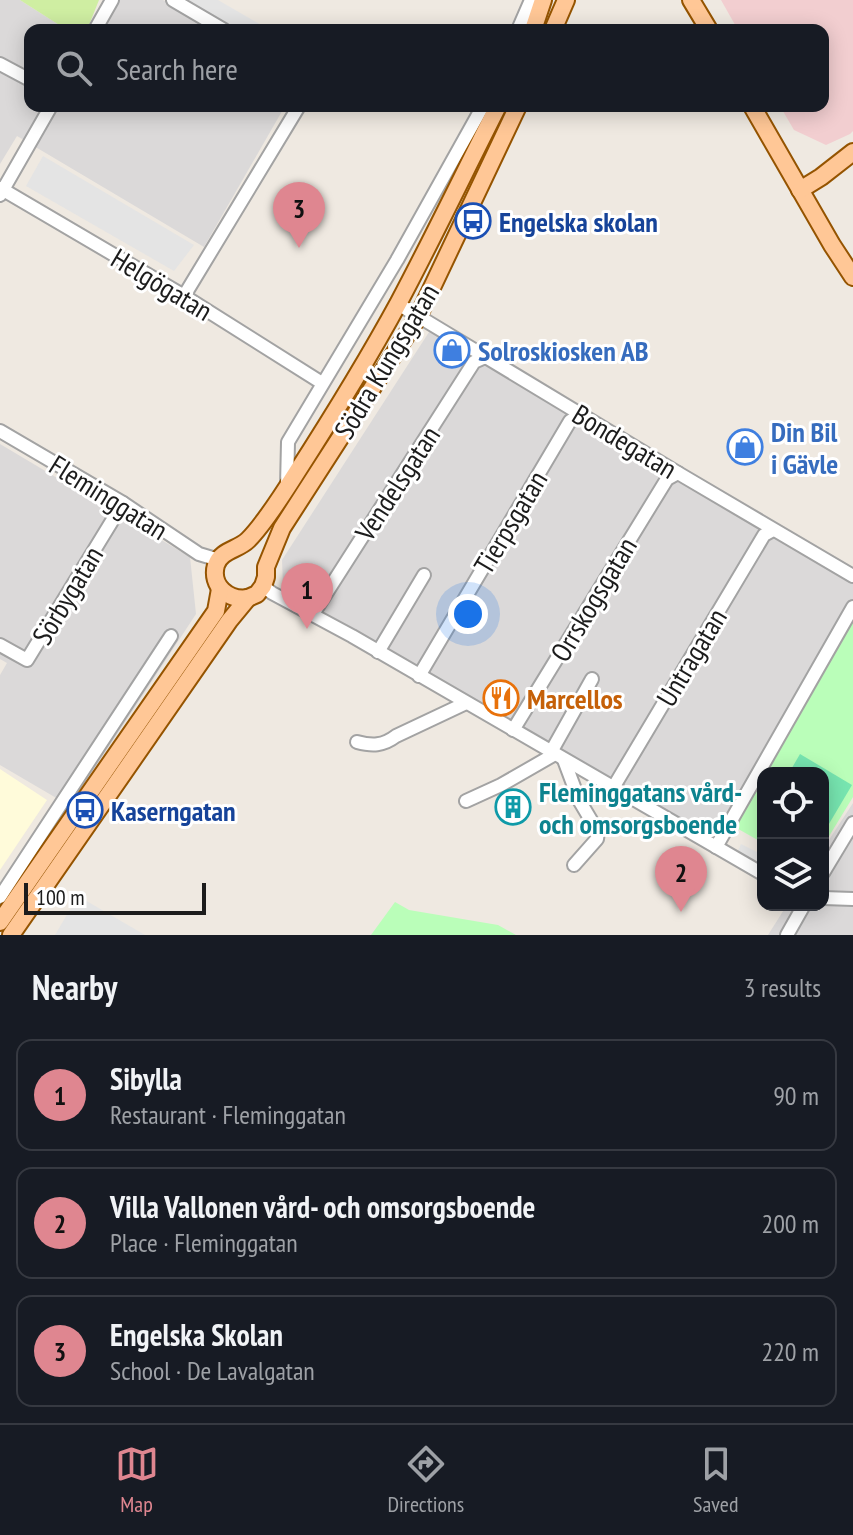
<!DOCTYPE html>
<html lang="en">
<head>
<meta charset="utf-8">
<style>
	:root { --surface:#171b24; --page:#20242c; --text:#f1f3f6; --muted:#9ea1a6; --line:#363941; --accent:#df8690 }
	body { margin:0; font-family:"PT Sans Narrow",sans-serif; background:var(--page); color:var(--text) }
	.controls { position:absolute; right:24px; bottom:24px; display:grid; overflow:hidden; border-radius:16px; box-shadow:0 4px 20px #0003 }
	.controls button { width:72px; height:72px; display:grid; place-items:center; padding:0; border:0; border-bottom:2px solid var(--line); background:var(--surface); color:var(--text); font:40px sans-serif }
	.scale { position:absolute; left:24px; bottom:20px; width:182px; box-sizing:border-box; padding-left:8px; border:4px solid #1c1c1c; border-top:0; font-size:22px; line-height:28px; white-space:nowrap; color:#1c1c1c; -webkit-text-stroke:6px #fff; paint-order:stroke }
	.you { position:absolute; left:468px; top:614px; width:28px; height:28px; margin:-20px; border:6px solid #fff; border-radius:50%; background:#1a73e8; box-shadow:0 0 0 12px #1a73e833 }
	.badge { display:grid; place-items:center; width:52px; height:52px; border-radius:50%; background:var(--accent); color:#111; font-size:26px; font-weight:700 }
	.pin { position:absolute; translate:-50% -66px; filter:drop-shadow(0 2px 4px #0008) }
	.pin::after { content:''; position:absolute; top:42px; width:28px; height:24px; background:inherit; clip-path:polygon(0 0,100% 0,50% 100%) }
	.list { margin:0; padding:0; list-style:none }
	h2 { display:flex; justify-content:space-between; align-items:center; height:104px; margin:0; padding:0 32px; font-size:34px }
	h2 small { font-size:26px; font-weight:400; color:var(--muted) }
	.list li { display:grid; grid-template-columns:52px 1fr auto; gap:24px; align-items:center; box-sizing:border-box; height:112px; margin:0 16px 16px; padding:0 16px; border:2px solid var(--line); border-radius:16px }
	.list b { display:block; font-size:30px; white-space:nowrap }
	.list p { margin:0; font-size:26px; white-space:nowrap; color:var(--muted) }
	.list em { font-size:26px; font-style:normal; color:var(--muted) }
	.icon { flex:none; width:44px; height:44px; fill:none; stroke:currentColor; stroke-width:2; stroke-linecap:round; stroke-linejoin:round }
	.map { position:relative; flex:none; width:853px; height:935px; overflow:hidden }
	.search { position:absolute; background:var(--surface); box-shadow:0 4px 20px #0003; left:24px; right:24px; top:24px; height:88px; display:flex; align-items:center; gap:20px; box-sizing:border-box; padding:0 28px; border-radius:16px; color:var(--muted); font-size:30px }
	.sheet { height:488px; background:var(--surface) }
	nav { display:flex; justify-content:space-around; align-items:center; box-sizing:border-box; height:112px; border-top:2px solid var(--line); background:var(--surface); font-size:22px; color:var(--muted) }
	nav a { display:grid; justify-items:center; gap:4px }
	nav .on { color:var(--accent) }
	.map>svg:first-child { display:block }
	.residential { fill:#dbd9d9 }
	.commercial { fill:#f2ced0 }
	.education { fill:#fffbda }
	.grass { fill:#cfeea2 }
	.park { fill:#bafeb9 }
	.pitch { fill:#77e5b0 }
	.parking { fill:#e4e4e4 }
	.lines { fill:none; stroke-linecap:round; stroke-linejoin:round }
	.minor-casing { stroke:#a3a3a3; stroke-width:16 }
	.major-casing { stroke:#955400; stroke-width:20 }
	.minor { stroke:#fff; stroke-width:12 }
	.major { stroke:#ffc796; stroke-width:16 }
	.labels { text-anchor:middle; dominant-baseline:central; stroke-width:6; stroke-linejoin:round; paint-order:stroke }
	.transit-label { font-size:28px; font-weight:bold; fill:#164399; stroke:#fff; text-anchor:start }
	.street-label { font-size:28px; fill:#1c1c1c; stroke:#fff }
	.shop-label { font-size:28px; font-weight:bold; fill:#366cbe; stroke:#fff; text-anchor:start }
	.food-label { font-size:28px; font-weight:bold; fill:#c56008; stroke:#fff; text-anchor:start }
	.culture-label { font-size:28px; font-weight:bold; fill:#0d838f; stroke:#fff; text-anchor:start }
</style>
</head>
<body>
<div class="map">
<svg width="853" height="935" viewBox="0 0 853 935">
	<rect width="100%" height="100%" fill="#efe9e1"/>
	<!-- residential -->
	<g class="residential">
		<polygon points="0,0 20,0 67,30 30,30 30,106 285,106 204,247 17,136 0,164"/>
		<polygon points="106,0 163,0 215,30 89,30"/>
		<polygon points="431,329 853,576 853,606 713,839 317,608 283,585 282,560"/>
		<polygon points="0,444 190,557 196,614 70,806 0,765 0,675 7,663 0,659"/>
		<polygon points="853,803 853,935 768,935 787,905 823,905 823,849"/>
	</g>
	<!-- commercial -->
	<polygon class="commercial" points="721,0 853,0 853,131 850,134 826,145 794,130 780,106 823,106 823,30 738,30"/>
	<!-- education -->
	<polygon class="education" points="0,769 47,800 0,870"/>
	<!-- grass -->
	<polygon class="grass" points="20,0 99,0 87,30 67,30"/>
	<!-- park -->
	<g class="park">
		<polygon points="853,621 853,797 823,846 823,773 763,773"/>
		<polygon points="763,774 763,843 733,826"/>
		<polygon points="395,902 409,910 498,925 516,935 371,935"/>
	</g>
	<!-- pitch -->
	<polygon class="pitch" points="800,754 852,785 823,834 823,773 789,773"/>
	<!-- parking -->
	<g class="parking">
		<polygon points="181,0 218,0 270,30 233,30"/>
		<polygon points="43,156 194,245 174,271 26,186"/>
		<polygon points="741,844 763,855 763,865 737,853"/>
		<polygon points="78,896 145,935 55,935"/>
	</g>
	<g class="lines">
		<defs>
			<g id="minor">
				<polyline points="173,0 224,30"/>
				<polyline points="95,30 112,0"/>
				<polyline points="518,30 531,0"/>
				<polyline points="0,64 30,80"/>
				<polyline points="0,188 184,296 322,383"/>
				<polyline points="0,195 51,106"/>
				<polyline points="184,296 299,106"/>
				<polyline points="398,304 678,473 853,576"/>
				<polyline points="0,431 123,503 199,554 219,560"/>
				<polyline points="287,486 288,442 397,260 483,106"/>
				<polyline points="263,586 272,593 352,636 763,874"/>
				<polyline points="313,614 474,362 485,357"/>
				<polyline points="0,645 27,660 123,503"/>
				<polyline points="378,652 424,575"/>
				<polyline points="419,676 570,421 581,414"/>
				<polyline points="513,730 667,479 678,473"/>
				<path d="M357,742C372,746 383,746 396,736L466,703"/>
				<polyline points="551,752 592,679"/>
				<polyline points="564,760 579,800 598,832 597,839 574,865"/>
				<polyline points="613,788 764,535 773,530"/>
				<polyline points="466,801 501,785 555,754"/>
				<polyline points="716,847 853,607"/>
				<polyline points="823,873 853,823"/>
				<polyline points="0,897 171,636"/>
				<polyline points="823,898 853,899"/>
				<polyline points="787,935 804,905"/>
			</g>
			<g id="major">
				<polyline points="691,0 709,30"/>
				<polyline points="533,30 543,0"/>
				<polyline points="553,30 566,0"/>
				<polyline points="752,106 832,245 853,277"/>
				<polyline points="800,190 821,177 853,152"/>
				<path d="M248,598C229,601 210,586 216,565C221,550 238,550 248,540C264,524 283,494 295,475C331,419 367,361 399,302C433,238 465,171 498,106"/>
				<polyline points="0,922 216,611 220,589"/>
				<polyline points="11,935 229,621 248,598 257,594 263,586 266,577 266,567 282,528 418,317 518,106"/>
			</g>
		</defs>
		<!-- minor casing -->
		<use href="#minor" class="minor-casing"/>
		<!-- major casing -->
		<use href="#major" class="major-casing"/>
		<!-- minor -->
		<use href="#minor" class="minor"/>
		<!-- major -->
		<use href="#major" class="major"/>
	</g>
	<!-- icons -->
	<defs>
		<symbol id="bus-ring" viewBox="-11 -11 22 22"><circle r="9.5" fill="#fff" stroke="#1a4fb4" stroke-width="1.5"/><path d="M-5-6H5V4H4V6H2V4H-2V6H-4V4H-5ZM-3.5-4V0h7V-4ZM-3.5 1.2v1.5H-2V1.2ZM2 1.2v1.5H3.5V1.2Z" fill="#1a4fb4"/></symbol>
		<symbol id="shop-ring" viewBox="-11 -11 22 22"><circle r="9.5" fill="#fff" stroke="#3f7fe0" stroke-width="1.5"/><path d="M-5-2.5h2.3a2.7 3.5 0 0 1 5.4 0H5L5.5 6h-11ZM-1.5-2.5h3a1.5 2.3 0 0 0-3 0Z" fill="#3f7fe0"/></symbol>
		<symbol id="restaurant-ring" viewBox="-11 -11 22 22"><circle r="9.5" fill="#fff" stroke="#e8710a" stroke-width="1.5"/><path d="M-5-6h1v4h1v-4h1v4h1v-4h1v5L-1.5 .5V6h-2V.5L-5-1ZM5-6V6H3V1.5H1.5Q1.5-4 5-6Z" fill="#e8710a"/></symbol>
		<symbol id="building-ring" viewBox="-11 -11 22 22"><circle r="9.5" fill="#fff" stroke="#0f9aa8" stroke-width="1.5"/><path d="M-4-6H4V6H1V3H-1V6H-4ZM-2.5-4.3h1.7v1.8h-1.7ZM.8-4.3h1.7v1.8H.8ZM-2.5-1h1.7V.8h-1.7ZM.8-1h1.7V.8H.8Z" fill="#0f9aa8"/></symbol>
	</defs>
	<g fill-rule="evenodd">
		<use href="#bus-ring" x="453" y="201" width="40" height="40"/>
		<use href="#shop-ring" x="432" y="330" width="40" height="40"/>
		<use href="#shop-ring" x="725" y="427" width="40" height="40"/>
		<use href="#restaurant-ring" x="481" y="678" width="40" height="40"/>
		<use href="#building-ring" x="493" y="787" width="40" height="40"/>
		<use href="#bus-ring" x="65" y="790" width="40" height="40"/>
	</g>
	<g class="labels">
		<!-- transit labels -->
		<g class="transit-label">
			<text x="499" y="221">Engelska skolan</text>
			<text x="111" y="810">Kaserngatan</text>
		</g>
		<!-- street labels -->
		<g class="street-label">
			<text transform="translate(162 284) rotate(31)">Helgögatan</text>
			<text transform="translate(386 361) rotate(-59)">Södra Kungsgatan</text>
			<text transform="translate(625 441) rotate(31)">Bondegatan</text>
			<text transform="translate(397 483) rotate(-57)">Vendelsgatan</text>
			<text transform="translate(109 497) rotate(32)">Fleminggatan</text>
			<text transform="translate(510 522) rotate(-59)">Tierpsgatan</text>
			<text transform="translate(67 595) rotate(-59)">Sörbygatan</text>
			<text transform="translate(593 599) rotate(-59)">Orrskogsgatan</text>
			<text transform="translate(691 657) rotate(-59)">Untragatan</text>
		</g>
		<!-- shop labels -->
		<g class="shop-label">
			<text x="478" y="350">Solroskiosken AB</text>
			<text x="771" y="431">Din Bil<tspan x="771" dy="32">i Gävle</tspan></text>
		</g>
		<!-- food labels -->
		<g class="food-label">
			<text x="527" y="698">Marcellos</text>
		</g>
		<!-- culture labels -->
		<g class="culture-label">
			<text x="539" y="791">Fleminggatans vård-<tspan x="539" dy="32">och omsorgsboende</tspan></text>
		</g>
	</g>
</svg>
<div class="controls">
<button><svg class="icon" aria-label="locate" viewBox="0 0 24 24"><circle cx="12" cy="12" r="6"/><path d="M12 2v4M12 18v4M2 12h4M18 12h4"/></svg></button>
<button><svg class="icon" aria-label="layers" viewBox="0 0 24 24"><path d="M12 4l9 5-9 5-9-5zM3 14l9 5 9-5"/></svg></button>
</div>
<div class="scale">100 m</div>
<div class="you"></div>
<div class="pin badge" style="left:307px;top:629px">1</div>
<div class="pin badge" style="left:681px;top:912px">2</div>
<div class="pin badge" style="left:299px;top:248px">3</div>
<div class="search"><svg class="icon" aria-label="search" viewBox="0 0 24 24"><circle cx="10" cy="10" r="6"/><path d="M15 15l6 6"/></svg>Search here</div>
</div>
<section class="sheet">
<h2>Nearby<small>3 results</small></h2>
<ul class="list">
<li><span class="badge">1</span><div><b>Sibylla</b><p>Restaurant · Fleminggatan</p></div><em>90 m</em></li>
<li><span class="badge">2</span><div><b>Villa Vallonen vård- och omsorgsboende</b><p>Place · Fleminggatan</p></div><em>200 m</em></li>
<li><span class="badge">3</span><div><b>Engelska Skolan</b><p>School · De Lavalgatan</p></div><em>220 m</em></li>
</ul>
</section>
<nav>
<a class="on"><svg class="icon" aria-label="map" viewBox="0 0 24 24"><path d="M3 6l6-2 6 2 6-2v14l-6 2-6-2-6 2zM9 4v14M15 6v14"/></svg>Map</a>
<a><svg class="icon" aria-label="directions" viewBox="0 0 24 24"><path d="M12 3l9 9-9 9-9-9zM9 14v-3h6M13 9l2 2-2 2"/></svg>Directions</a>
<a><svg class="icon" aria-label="saved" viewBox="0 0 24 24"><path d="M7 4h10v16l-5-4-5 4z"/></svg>Saved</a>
</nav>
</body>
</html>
